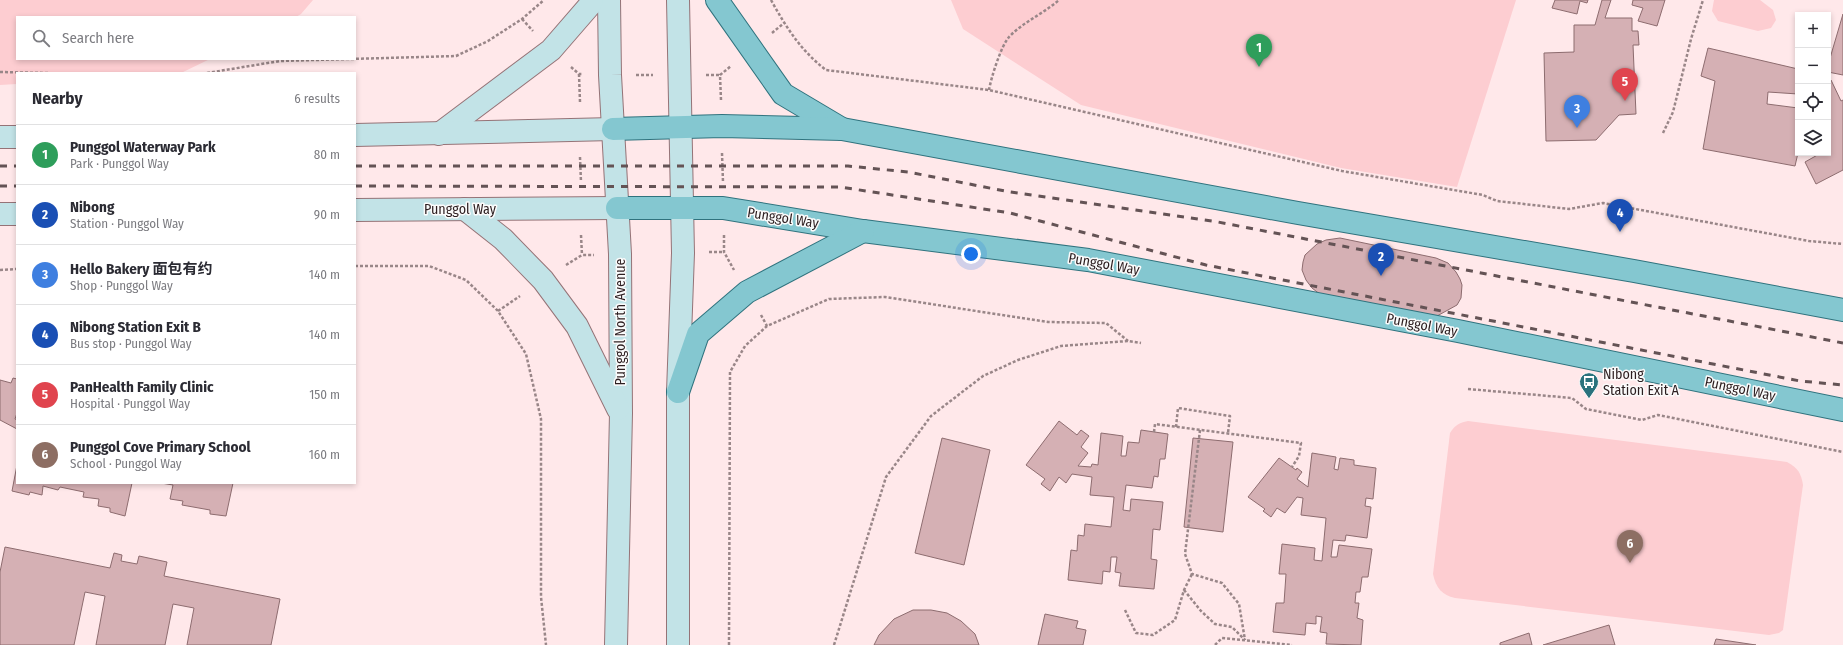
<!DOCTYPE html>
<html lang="en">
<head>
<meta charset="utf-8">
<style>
	:root { --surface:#fff; --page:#f2f2f3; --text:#2b2b33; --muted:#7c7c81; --line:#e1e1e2; --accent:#d93025 }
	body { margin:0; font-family:"Fira Sans Condensed","Noto Sans SC",sans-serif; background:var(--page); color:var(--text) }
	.controls { position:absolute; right:12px; top:12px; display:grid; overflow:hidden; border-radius:0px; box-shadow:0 2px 6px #0003 }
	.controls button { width:36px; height:36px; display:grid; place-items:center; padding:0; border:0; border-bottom:1px solid var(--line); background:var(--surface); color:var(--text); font:20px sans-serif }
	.you { position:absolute; left:971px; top:254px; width:14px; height:14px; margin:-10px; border:3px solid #fff; border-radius:50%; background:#1a73e8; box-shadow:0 0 0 6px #1a73e833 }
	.badge { display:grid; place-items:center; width:26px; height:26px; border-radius:50%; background:var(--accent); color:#fff; font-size:13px; font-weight:700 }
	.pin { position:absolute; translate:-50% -33px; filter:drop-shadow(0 1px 2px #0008) }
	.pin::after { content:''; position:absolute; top:21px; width:14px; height:12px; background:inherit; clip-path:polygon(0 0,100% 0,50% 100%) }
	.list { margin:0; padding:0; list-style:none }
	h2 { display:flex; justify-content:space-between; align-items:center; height:52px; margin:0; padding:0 16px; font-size:17px }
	h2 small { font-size:13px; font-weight:400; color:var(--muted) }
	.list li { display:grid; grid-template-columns:26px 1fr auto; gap:12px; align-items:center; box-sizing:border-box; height:60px; padding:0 16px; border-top:1px solid var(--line) }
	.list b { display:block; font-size:15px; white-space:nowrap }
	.list p { margin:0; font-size:13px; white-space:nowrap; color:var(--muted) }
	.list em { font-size:13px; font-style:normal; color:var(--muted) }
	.icon { flex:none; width:22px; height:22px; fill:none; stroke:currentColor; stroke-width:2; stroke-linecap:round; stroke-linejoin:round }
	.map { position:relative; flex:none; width:1843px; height:645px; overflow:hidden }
	.search { position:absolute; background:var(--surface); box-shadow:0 2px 6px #0003; left:16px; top:16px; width:340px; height:44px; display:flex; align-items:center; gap:10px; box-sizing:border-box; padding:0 14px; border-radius:0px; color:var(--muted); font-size:15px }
	.panel { position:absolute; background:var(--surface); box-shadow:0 2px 6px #0003; left:16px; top:72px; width:340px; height:412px; border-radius:0px }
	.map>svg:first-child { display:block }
	.green { fill:#fdcdd1 }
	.building { fill:#d5b0b4; stroke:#8d6c6f }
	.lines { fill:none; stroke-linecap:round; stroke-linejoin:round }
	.secondary-casing { stroke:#957377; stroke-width:24 }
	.primary-casing { stroke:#30737e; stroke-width:24 }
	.path { stroke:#998688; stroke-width:2.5; stroke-dasharray:3 2; stroke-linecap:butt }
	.secondary { stroke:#c2e3e7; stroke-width:22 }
	.primary { stroke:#84c7d0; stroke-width:22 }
	.rail { stroke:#645355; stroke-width:3; stroke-dasharray:7 7; stroke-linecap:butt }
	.labels { text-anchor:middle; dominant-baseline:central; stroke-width:3; stroke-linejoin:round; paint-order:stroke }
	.street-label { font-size:14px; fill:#2c1e20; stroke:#fbfbfb }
	.poi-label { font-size:14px; fill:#2c1e20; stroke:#fbfbfb; text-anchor:start }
</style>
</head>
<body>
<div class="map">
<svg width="1843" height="645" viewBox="0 0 1843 645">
	<rect width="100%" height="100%" fill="#ffe8ea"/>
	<!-- green -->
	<g class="green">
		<polygon points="0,0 313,0 301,14 296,17 17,17 17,59 210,59 181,73 17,73 17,84 0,85"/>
		<polygon points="951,0 1516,0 1457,187 1341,168 1081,105 963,29"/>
		<polygon points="1714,0 1760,0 1773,10 1776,20 1771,28 1758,31 1718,21 1712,11"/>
		<path d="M1468,421L1787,462C1798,468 1801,473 1803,485L1783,630L1779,633L1769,635L1455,598C1442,595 1436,588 1433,574L1450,433C1455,425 1459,423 1468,421Z"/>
	</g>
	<!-- building -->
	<g class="building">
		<polygon points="1555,0 1588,0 1587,3 1580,1 1577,14 1552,8"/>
		<polygon points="1602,0 1611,0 1605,18 1632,18 1632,31 1638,31 1639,45 1633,45 1636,114 1619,115 1596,140 1546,141 1544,53 1574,52 1574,25 1595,25"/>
		<polygon points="1633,0 1665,0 1657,26 1638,21 1643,8 1632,5"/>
		<polygon points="1843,14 1843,75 1828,72 1828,65"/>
		<polygon points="1708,48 1798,69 1798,94 1768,92 1767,104 1798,108 1798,153 1795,166 1703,149 1715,81 1701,76"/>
		<polygon points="1831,80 1841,101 1843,100 1843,170 1816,184 1805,162 1821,153 1828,153 1828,82"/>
		<polygon points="1340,238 1436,258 1448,263 1456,272 1460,279 1462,285 1461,298 1457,305 1437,316 1326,299 1312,288 1306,280 1302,270 1303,262 1305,255 1317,244 1326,240"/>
		<polygon points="13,378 17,379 17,413 15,419 17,420 17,429 0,420 0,380 11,383"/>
		<polygon points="1059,421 1077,435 1081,430 1089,436 1081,447 1088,453 1078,466 1091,467 1092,464 1098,465 1101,433 1123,436 1121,456 1126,456 1128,442 1139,443 1141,430 1168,434 1165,459 1160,459 1158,477 1154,476 1152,488 1126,485 1123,510 1130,511 1131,499 1163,502 1160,530 1153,529 1151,559 1157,560 1154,589 1119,586 1121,573 1115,572 1117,557 1111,557 1110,572 1103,571 1102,584 1068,580 1071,550 1077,551 1078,535 1084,536 1085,524 1111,527 1114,497 1090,495 1092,477 1072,474 1066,483 1059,477 1050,491 1041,484 1045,479 1026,465"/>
		<polygon points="942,438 990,450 964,565 915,553"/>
		<polygon points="1193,438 1233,442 1223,532 1184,527"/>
		<polygon points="1312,453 1336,457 1334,469 1338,470 1340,458 1354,460 1354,465 1376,468 1373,499 1366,498 1365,506 1371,507 1367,538 1346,535 1345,541 1333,540 1331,557 1337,557 1339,545 1372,549 1368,577 1362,577 1360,592 1356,592 1355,603 1359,603 1357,618 1363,620 1361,645 1326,644 1327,633 1320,632 1322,617 1316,616 1316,624 1306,623 1305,635 1273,632 1276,603 1284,603 1286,574 1279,574 1282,544 1315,548 1314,560 1322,561 1326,518 1301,515 1303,498 1297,497 1285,513 1277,508 1271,517 1263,511 1265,509 1248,497 1279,458 1296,470 1297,468 1302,472 1297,479 1308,487"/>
		<polygon points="17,465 17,483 132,483 125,516 110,512 110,508 98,506 99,499 83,497 84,492 60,487 58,490 43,486 42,495 30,492 29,495 12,491"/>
		<polygon points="161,483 233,483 226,516 210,514 210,510 182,505 183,501 170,499 173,485"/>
		<polygon points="5,547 110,568 114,553 122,555 121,561 137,564 139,556 167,562 164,576 280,599 271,645 187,645 194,608 173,604 165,645 96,645 105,596 85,592 74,645 0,645 0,572"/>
		<polygon points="913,610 931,610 947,613 961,621 975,634 979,645 874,645 879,635 894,619"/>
		<polygon points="1045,614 1078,621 1076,628 1086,630 1083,645 1038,645"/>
		<polygon points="1609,625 1615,645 1543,645"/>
		<polygon points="1529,633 1532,645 1500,645 1500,643"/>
		<polygon points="1716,639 1756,645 1714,645"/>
	</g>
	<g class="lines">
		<defs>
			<g id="secondary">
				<polyline points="609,0 610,75 620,254 621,413 616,645"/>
				<polyline points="439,134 551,50 590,5 592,0"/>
				<polyline points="355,135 613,129"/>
				<polyline points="0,137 17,137"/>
				<polyline points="465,209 503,239 543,280 577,326 618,409"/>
				<polyline points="355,210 617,208"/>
				<polyline points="0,214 17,214"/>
				<polyline points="678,645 678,392 683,253 678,0"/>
			</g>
			<g id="primary">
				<polyline points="717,0 783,94 842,129"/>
				<polyline points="613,129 722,126 842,129 1298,213 1634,271 1843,310"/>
				<polyline points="617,208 723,208 863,231 1088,260 1458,331 1843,410"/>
				<polyline points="678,392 698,334 747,292 863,231"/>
			</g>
		</defs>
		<!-- secondary casing -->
		<use href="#secondary" class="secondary-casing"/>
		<!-- primary casing -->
		<use href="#primary" class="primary-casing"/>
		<!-- path -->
		<g class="path">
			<path d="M771,0C786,27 801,51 826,70L989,90L1342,171L1483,195L1497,201L1569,209L1603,203L1809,241L1843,244"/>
			<polyline points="522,19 533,31"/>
			<polyline points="772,33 784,23"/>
			<polyline points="571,67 579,74 583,74"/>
			<polyline points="0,72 48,73"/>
			<polyline points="207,73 280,61 456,56 488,41 522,19 544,0"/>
			<polyline points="579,74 580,102"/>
			<polyline points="636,75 653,75"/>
			<polyline points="706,75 720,75"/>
			<path d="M989,90C991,78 1001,46 1009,37C1023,22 1043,14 1059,0"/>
			<polyline points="721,100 720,75 731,66"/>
			<polyline points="1663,133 1673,112 1691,39 1703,0"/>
			<polyline points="722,153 723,182"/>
			<polyline points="580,157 581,182"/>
			<polyline points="581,235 582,255"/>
			<polyline points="724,235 724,252 734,270"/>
			<polyline points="709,252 724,252"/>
			<polyline points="566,265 582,255 594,255"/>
			<polyline points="355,266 429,266 466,280 498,311 526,354 541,419 541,597 546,645"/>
			<polyline points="0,270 17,269"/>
			<polyline points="498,311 520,296"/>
			<polyline points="761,315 767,326"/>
			<polyline points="1468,389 1572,398 1586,409 1642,420 1658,415 1843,452"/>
			<polyline points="1176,427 1178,408 1230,416 1228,433"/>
			<polyline points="1200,430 1185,554 1192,574 1222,583 1239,604 1245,640"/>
			<polyline points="1154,432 1155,424 1301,443 1299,456 1292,467"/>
			<polyline points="1184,590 1201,611 1215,624 1232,627 1245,640"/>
			<polyline points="1125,610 1136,633 1153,635 1175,620 1184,590 1192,574"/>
			<polyline points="729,645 730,372 745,346 767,326 829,299 885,297 1048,322 1106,323 1128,341"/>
			<polyline points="834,645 886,477 931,416 983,376 1018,360 1061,346 1128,341 1141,343"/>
			<polyline points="1215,645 1222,638 1292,645"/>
		</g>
		<!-- secondary -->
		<use href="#secondary" class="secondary"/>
		<!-- primary -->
		<use href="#primary" class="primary"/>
		<!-- rail -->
		<g class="rail">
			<polyline points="0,166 17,166"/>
			<polyline points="355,166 848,166 908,172 1010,192 1218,222 1843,343"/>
			<polyline points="0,186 17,186"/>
			<polyline points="355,186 840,187 1010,213 1206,265 1800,381 1843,385"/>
		</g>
	</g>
	<!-- icons -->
	<defs>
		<symbol id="bus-pin" viewBox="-11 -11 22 30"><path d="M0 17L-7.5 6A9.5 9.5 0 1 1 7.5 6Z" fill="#2a727d" stroke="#fbfbfb"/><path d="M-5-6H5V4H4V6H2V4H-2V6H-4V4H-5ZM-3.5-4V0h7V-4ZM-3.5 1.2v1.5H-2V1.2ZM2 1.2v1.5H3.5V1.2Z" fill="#fff"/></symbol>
	</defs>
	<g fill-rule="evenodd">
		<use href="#bus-pin" x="1578" y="371" width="22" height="30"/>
	</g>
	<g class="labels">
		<!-- street labels -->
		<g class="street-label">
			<text x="460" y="209">Punggol Way</text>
			<text transform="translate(783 218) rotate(9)">Punggol Way</text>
			<text transform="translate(1104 264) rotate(10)">Punggol Way</text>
			<text transform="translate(620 322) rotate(-90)">Punggol North Avenue</text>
			<text transform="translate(1422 325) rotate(11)">Punggol Way</text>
			<text transform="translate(1740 389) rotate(12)">Punggol Way</text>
		</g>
		<!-- poi labels -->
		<g class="poi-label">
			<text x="1603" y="374">Nibong<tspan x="1603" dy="16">Station Exit A</tspan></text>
		</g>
	</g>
</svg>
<div class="controls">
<button>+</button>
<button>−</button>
<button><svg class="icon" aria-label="locate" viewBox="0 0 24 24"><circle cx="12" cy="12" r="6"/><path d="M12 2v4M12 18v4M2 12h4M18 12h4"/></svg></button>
<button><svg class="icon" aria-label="layers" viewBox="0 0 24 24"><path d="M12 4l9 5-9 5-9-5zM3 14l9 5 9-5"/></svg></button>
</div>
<div class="you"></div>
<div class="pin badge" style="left:1259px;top:67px;background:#2e9e5b">1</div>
<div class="pin badge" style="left:1381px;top:276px;background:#1a4fb4">2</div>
<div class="pin badge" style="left:1577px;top:128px;background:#3f7fe0">3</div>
<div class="pin badge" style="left:1620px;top:232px;background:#1a4fb4">4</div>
<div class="pin badge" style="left:1625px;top:101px;background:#e0444e">5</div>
<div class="pin badge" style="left:1630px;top:563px;background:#8d6e63">6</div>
<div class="search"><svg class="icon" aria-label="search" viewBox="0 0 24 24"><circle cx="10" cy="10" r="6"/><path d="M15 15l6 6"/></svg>Search here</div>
<section class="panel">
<h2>Nearby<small>6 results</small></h2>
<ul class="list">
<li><span class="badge" style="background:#2e9e5b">1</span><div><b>Punggol Waterway Park</b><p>Park · Punggol Way</p></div><em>80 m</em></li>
<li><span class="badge" style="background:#1a4fb4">2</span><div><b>Nibong</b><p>Station · Punggol Way</p></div><em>90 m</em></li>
<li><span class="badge" style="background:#3f7fe0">3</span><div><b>Hello Bakery 面包有约</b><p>Shop · Punggol Way</p></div><em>140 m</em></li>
<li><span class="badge" style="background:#1a4fb4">4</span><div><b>Nibong Station Exit B</b><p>Bus stop · Punggol Way</p></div><em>140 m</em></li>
<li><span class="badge" style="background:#e0444e">5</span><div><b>PanHealth Family Clinic</b><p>Hospital · Punggol Way</p></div><em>150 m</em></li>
<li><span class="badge" style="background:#8d6e63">6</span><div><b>Punggol Cove Primary School</b><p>School · Punggol Way</p></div><em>160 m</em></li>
</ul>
</section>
</div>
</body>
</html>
